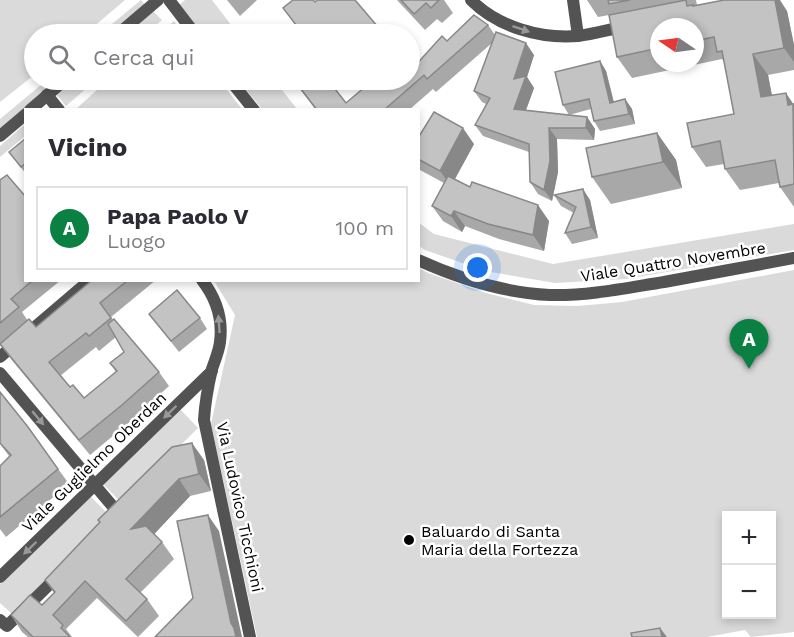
<!DOCTYPE html>
<html lang="it">
<head>
<meta charset="utf-8">
<style>
	:root { --surface:#fff; --page:#f2f2f3; --text:#2b2b33; --muted:#7c7c81; --line:#e1e1e2; --accent:#0b8043 }
	body { margin:0; font-family:"Work Sans",sans-serif; background:var(--page); color:var(--text) }
	.controls { position:absolute; right:18px; bottom:18px; display:grid; overflow:hidden; border-radius:0px; box-shadow:0 3px 9px #0003 }
	.controls button { width:54px; height:54px; display:grid; place-items:center; padding:0; border:0; border-bottom:2px solid var(--line); background:var(--surface); color:var(--text); font:30px sans-serif }
	.compass { position:absolute; left:650px; top:18px; width:54px; height:54px; border-radius:50%; background:var(--surface); box-shadow:0 3px 9px #0003; rotate:283deg }
	.you { position:absolute; left:478px; top:268px; width:21px; height:21px; margin:-15px; border:4px solid #fff; border-radius:50%; background:#1a73e8; box-shadow:0 0 0 9px #1a73e833 }
	.badge { display:grid; place-items:center; width:39px; height:39px; border-radius:50%; background:var(--accent); color:#fff; font-size:20px; font-weight:700 }
	.pin { position:absolute; translate:-50% -50px; filter:drop-shadow(0 2px 3px #0008) }
	.pin::after { content:''; position:absolute; top:32px; width:21px; height:18px; background:inherit; clip-path:polygon(0 0,100% 0,50% 100%) }
	.list { margin:0; padding:0; list-style:none }
	h2 { display:flex; justify-content:space-between; align-items:center; height:78px; margin:0; padding:0 24px; font-size:26px }
	h2 small { font-size:20px; font-weight:400; color:var(--muted) }
	.list li { display:grid; grid-template-columns:39px 1fr auto; gap:18px; align-items:center; box-sizing:border-box; height:84px; margin:0 12px 12px; padding:0 12px; border:2px solid var(--line); border-radius:0px }
	.list b { display:block; font-size:22px; white-space:nowrap }
	.list p { margin:0; font-size:20px; white-space:nowrap; color:var(--muted) }
	.list em { font-size:20px; font-style:normal; color:var(--muted) }
	.icon { flex:none; width:33px; height:33px; fill:none; stroke:currentColor; stroke-width:2; stroke-linecap:round; stroke-linejoin:round }
	.map { position:relative; flex:none; width:794px; height:637px; overflow:hidden }
	.search { position:absolute; background:var(--surface); box-shadow:0 3px 9px #0003; left:24px; top:24px; width:396px; height:66px; display:flex; align-items:center; gap:15px; box-sizing:border-box; padding:0 21px; border-radius:33px; color:var(--muted); font-size:22px }
	.panel { position:absolute; background:var(--surface); box-shadow:0 3px 9px #0003; left:24px; top:108px; width:396px; height:174px; border-radius:0px }
	.map>svg:first-child { display:block }
	.green { fill:#dadada; fill-rule:evenodd }
	.lines { fill:none; stroke-linecap:round; stroke-linejoin:round }
	.minor { stroke:#535353; stroke-width:12 }
	.wall { fill:#a8a8a8; fill-rule:evenodd }
	.shaded-wall { fill:#888 }
	.building { fill:#c3c3c3; stroke:#888; stroke-width:1.5 }
	.oneway { fill:#989898 }
	.poi-dot { fill:#000; stroke:#fff; stroke-width:2 }
	.labels { text-anchor:middle; dominant-baseline:central; stroke-width:5; stroke-linejoin:round; paint-order:stroke }
	.street-label { font-size:16px; fill:#000; stroke:#fff }
	.poi-label { font-size:16px; fill:#000; stroke:#fff; text-anchor:start }
</style>
</head>
<body>
<div class="map">
<svg width="794" height="637" viewBox="0 0 794 637">
	<rect width="100%" height="100%" fill="#fff"/>
	<!-- green -->
	<g class="green">
		<polygon points="0,0 125,0 85,34 34,34 34,75 0,102"/>
		<polygon points="141,0 146,6 112,34 100,34"/>
		<polygon points="185,0 212,0 238,34 202,34 179,5"/>
		<polygon points="153,11 162,20 146,34 126,34"/>
		<polygon points="174,21 184,34 159,34"/>
		<polygon points="47,80 59,80 0,129 0,119"/>
		<polygon points="75,80 96,80 66,106 57,95"/>
		<polygon points="108,80 219,80 242,109 76,109"/>
		<polygon points="238,80 274,80 297,109 262,109"/>
		<polygon points="25,124 25,136 0,157 0,146"/>
		<polygon points="418,222 434,234 553,264 794,224 794,250 626,279 555,283 485,271 425,250 419,246"/>
		<path d="M419,268L428,273L486,293L534,305L578,306L622,302L794,270V632L751,637L745,630L707,637H257L211,424L235,315L214,281L418,280ZM726,516H772V614H726Z"/>
		<polygon points="179,408 198,428 122,503 103,484"/>
		<polygon points="90,496 111,517 12,614 0,603 0,584"/>
	</g>
	<g class="lines">
		<!-- minor -->
		<g class="minor">
			<polyline points="169,0 195,34"/>
			<path d="M471,0C498,27 540,39 578,36C594,34 611,29 628,26"/>
			<polyline points="573,0 578,36"/>
			<polyline points="118,34 158,0"/>
			<polyline points="230,80 254,110"/>
			<polyline points="47,95 59,110"/>
			<polyline points="30,110 65,80"/>
			<polyline points="0,136 26,114"/>
			<path d="M418,260C460,279 505,293 550,295C588,296 626,288 664,282C707,274 751,266 794,258"/>
			<path d="M202,280C216,298 223,319 220,342C219,351 215,360 212,369C208,386 205,403 204,420L250,637"/>
			<polyline points="0,357 90,280"/>
			<polyline points="0,373 120,515"/>
			<polyline points="0,577 212,371"/>
			<polyline points="0,620 7,626 59,575"/>
		</g>
	</g>
	<!-- wall -->
	<g class="wall">
		<polygon points="227,0 257,0 240,16"/>
		<polygon points="397,0 444,0 453,13 442,23 437,19 425,30"/>
		<path d="M587,0H696L697,5L694,6L787,11L794,45V70L768,75L772,95L794,105V207L780,187L779,183L740,190L725,169L724,164L706,167L692,147L734,114L725,63L722,59L632,78L617,57L609,15L598,17ZM659,27H695V63H659Z"/>
		<polygon points="315,2 384,34 302,34 283,8"/>
		<polygon points="488,25 495,35 534,55 527,77 534,88 526,110 587,117 595,129 594,140 557,139 558,172 552,201 538,194 530,182 529,152 483,136 475,125 486,104 482,102 474,91 492,43 436,92 433,89 409,110 316,110 293,80 328,80 346,103 413,68 447,41"/>
		<polygon points="600,61 606,71 614,102 625,99 632,109 635,124 600,131 594,121 591,109 569,115 563,105"/>
		<polygon points="657,133 676,160 682,188 611,204 592,177"/>
		<polygon points="26,138 26,174 9,152"/>
		<polygon points="418,138 474,144 455,179 470,187 549,221 544,251 499,239 465,226 462,232 443,221 432,206 444,183 420,170 418,167"/>
		<path d="M0,180L26,280H61L22,312L28,321L36,327L92,280H156L111,317L159,372L169,386L132,420L90,455L11,359L1,345L0,346ZM116,337L124,352L110,363L116,372L84,398L70,387L60,376L96,347L99,351Z"/>
		<polygon points="554,195 590,200 598,238 572,244 565,233 574,213 561,206"/>
		<polygon points="149,314 200,318 207,329 179,352"/>
		<polygon points="0,392 28,427 69,484 6,537 0,529 0,466 9,456 0,444"/>
		<polygon points="204,460 211,491 190,496 154,534 162,542 174,559 140,593 147,599 159,616 138,637 97,598 66,629 72,637 28,637 22,632 11,615 42,605 54,593 45,580 100,522 98,520"/>
	</g>
	<!-- shaded-wall -->
	<g class="shaded-wall">
		<polygon points="775,0 780,0 787,11 794,45 794,62 784,48"/>
		<polygon points="526,43 534,55 527,77 534,88 522,121 514,109 514,79"/>
		<polygon points="753,54 768,75 776,118 761,97"/>
		<polygon points="600,61 606,71 616,112 610,103"/>
		<polygon points="786,93 794,105 794,113 788,105"/>
		<polygon points="625,99 632,109 635,124 629,114"/>
		<polygon points="587,117 595,129 594,140 586,128"/>
		<polygon points="463,128 474,144 451,186 440,171"/>
		<polygon points="549,128 557,139 558,172 552,201 544,190"/>
		<polygon points="657,133 676,160 682,188 663,162"/>
		<polygon points="583,189 590,200 598,238 591,227"/>
		<polygon points="538,205 549,221 544,251 533,235"/>
		<polygon points="454,211 465,226 462,232 451,216"/>
		<polygon points="192,443 204,460 211,491 199,474"/>
		<polygon points="179,479 190,496 143,546 131,529"/>
		<polygon points="208,515 219,531 242,637 236,637 231,623"/>
		<polygon points="660,628 667,637 662,637"/>
	</g>
	<!-- building -->
	<g class="building">
		<polygon points="293,0 313,0 315,2 317,0 355,0 384,34 345,34 338,27 329,34 303,34 283,8"/>
		<polygon points="401,0 439,0 431,8 426,3 414,14"/>
		<polygon points="608,0 630,0 609,4"/>
		<polygon points="686,0 687,6 693,5 693,6 724,0 775,0 784,48 753,54 761,97 786,93 788,105 793,104 794,184 780,187 775,160 725,169 720,141 692,147 687,123 734,114 722,51 717,52 714,37 695,41 695,27 659,27 659,48 617,57 609,15"/>
		<polygon points="474,15 488,25 427,79 424,75 384,110 317,110 294,80 328,80 346,103 373,80 410,80 410,64 413,68 442,36 447,41"/>
		<polygon points="496,32 526,43 514,79 526,76 514,109 587,117 586,128 549,128 550,161 544,190 530,182 529,144 475,125 490,98 474,91"/>
		<polygon points="600,61 610,103 625,99 629,114 594,121 589,99 563,105 555,72"/>
		<polygon points="434,112 463,128 440,171 418,159 418,138"/>
		<polygon points="657,133 663,162 592,177 586,148"/>
		<polygon points="26,138 26,163 21,167 9,152"/>
		<polygon points="7,175 26,197 26,280 33,280 11,299 19,307 0,323 0,180"/>
		<polygon points="448,176 470,187 472,182 538,205 533,235 488,224 454,211 451,216 432,206"/>
		<polygon points="583,189 591,227 565,233 576,207 554,195"/>
		<polygon points="92,280 128,280 100,303 111,318 89,336 86,333 49,362 70,387 73,385 84,398 117,371 110,363 124,352 108,324 114,319 159,372 122,405 79,440 0,344 29,319 36,327"/>
		<polygon points="177,290 200,318 171,341 149,314"/>
		<polygon points="0,392 28,427 58,469 0,517 0,466 11,455 0,443"/>
		<polygon points="192,443 199,474 179,479 131,529 146,526 162,542 126,579 147,599 126,621 85,581 53,615 63,625 61,628 70,637 33,637 11,615 30,595 42,605 55,592 45,580 100,522 98,520 172,447"/>
		<polygon points="208,515 231,623 234,628 236,637 155,637 193,598 177,521"/>
		<polygon points="660,628 662,637 632,637 631,633"/>
	</g>
	<!-- one-way arrows -->
	<defs><path id="oneway-solid" d="M-6-.8H1V-3.2L6.5 0L1 3.2V.8H-6Z" transform="scale(1.5)"/></defs>
	<g class="oneway">
		<use href="#oneway-solid" transform="translate(521 29) rotate(19)"/>
		<use href="#oneway-solid" transform="translate(219 324) rotate(-94)"/>
		<use href="#oneway-solid" transform="translate(170 412) rotate(136)"/>
		<use href="#oneway-solid" transform="translate(38 418) rotate(50)"/>
		<use href="#oneway-solid" transform="translate(30 548) rotate(136)"/>
	</g>
	<!-- markers -->
	<circle class="poi-dot" cx="409" cy="540" r="6"/>
	<g class="labels">
		<!-- street labels -->
		<g class="street-label">
			<text transform="translate(673 262) rotate(-9)">Viale Quattro Novembre</text>
			<text transform="translate(94 462) rotate(-44)">Viale Guglielmo Oberdan</text>
			<text transform="translate(240 507) rotate(78)">Via Ludovico Ticchioni</text>
		</g>
		<!-- poi labels -->
		<g class="poi-label">
			<text x="421" y="531">Baluardo di Santa<tspan x="421" dy="18">Maria della Fortezza</tspan></text>
		</g>
	</g>
</svg>
<div class="controls">
<button>+</button>
<button>−</button>
</div>
<svg class="compass" viewBox="-18 -18 36 36"><path d="M0-13l5 13h-10z" fill="#e53935"/><path d="M0 13l5-13h-10z" fill="#7c7c81"/></svg>
<div class="you"></div>
<div class="pin badge" style="left:749px;top:369px">A</div>
<div class="search"><svg class="icon" aria-label="search" viewBox="0 0 24 24"><circle cx="10" cy="10" r="6"/><path d="M15 15l6 6"/></svg>Cerca qui</div>
<section class="panel">
<h2>Vicino<small></small></h2>
<ul class="list">
<li><span class="badge">A</span><div><b>Papa Paolo V</b><p>Luogo</p></div><em>100 m</em></li>
</ul>
</section>
</div>
</body>
</html>
